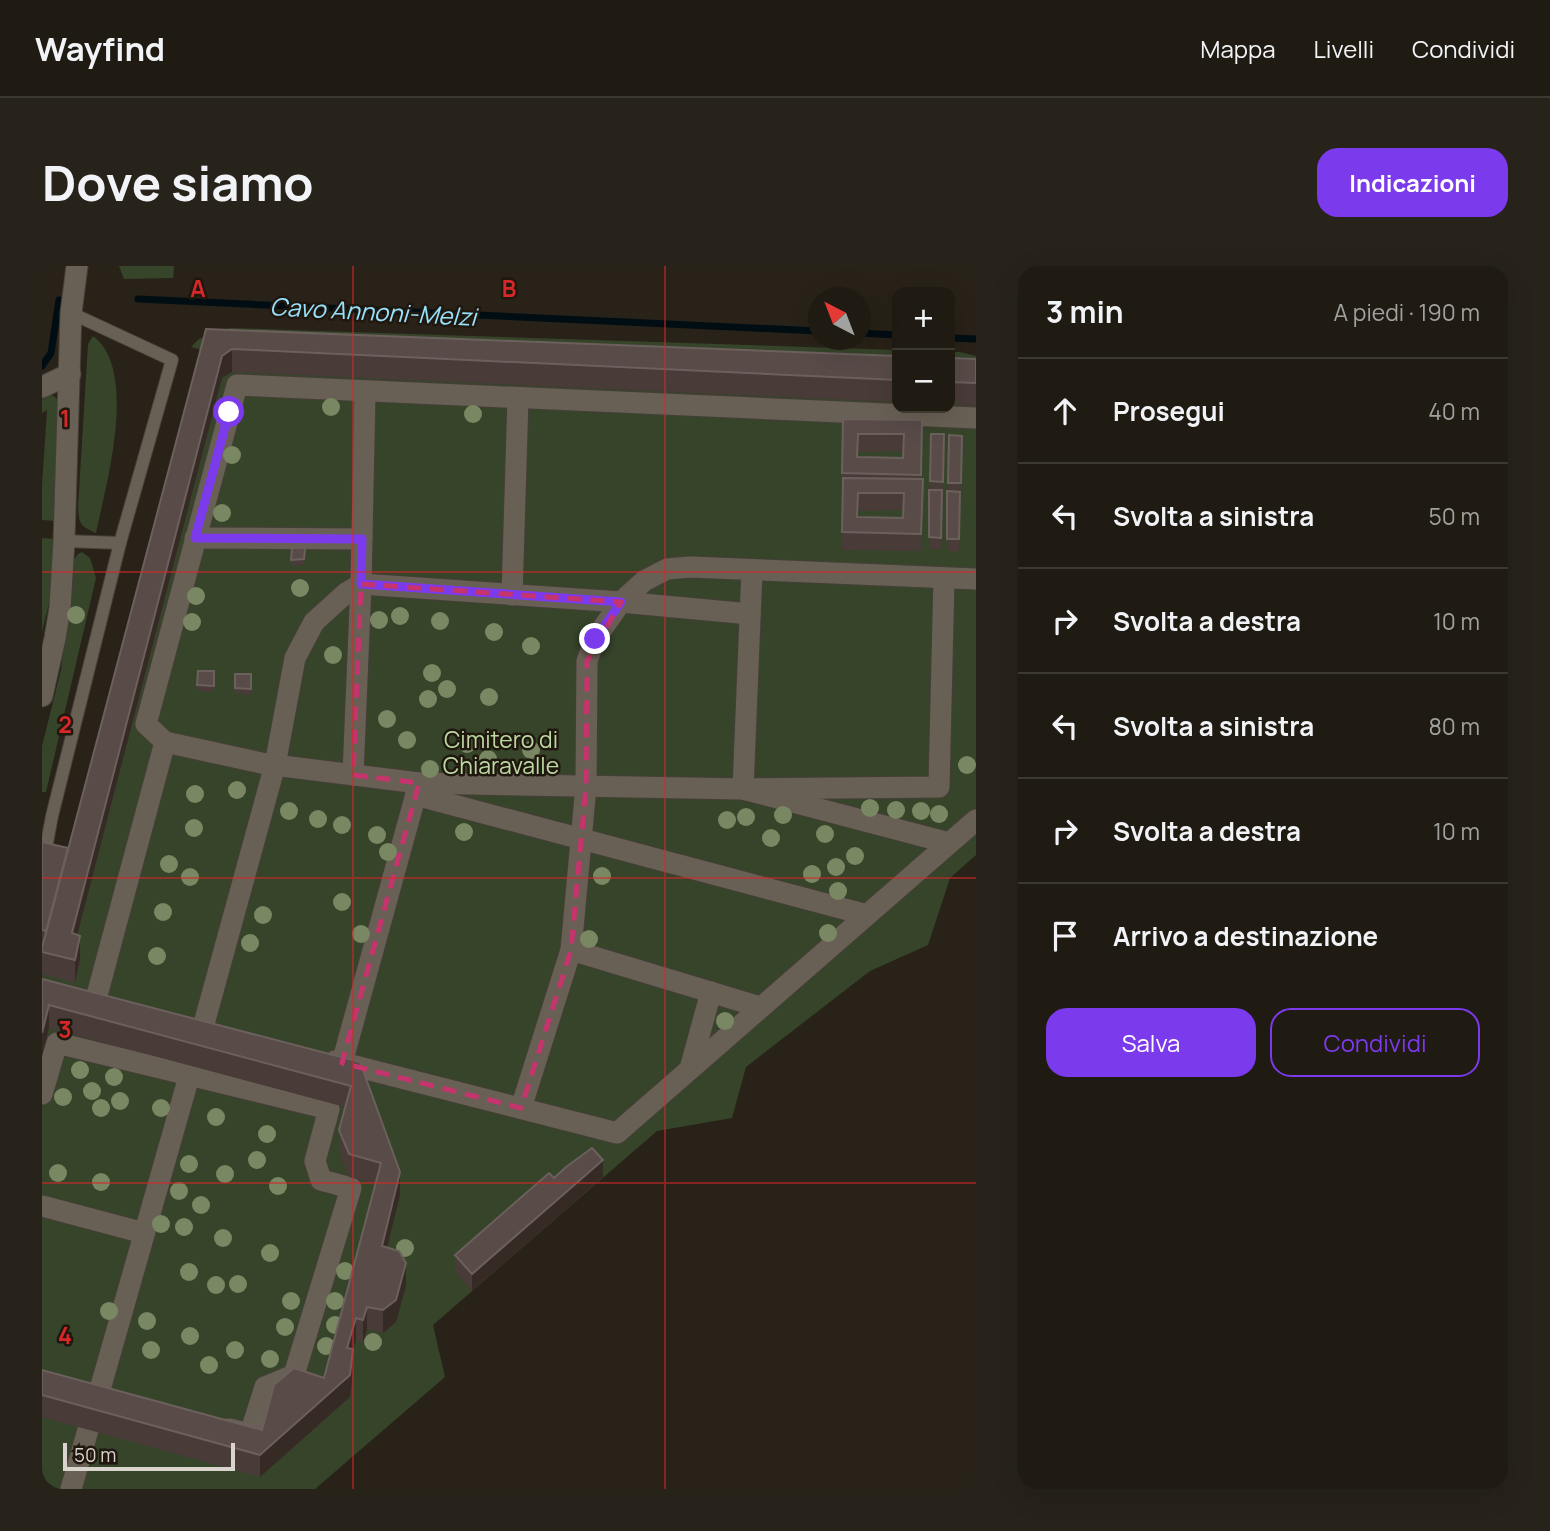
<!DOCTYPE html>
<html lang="it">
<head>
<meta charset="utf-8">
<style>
	:root { --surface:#1f1a12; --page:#27231b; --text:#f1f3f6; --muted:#a1a19f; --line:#3c3832; --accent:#7c3aed }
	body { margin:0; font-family:Manrope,sans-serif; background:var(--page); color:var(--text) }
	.controls { position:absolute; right:21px; top:21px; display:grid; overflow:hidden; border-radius:14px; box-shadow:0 7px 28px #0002 }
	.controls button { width:63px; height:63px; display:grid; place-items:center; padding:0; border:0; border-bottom:2px solid var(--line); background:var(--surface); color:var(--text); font:35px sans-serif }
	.compass { position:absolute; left:766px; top:21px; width:63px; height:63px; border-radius:50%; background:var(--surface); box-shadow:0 7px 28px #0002; rotate:318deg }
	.scale { position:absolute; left:21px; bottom:18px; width:172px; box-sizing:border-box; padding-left:7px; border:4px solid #d9d4ce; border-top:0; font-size:19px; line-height:24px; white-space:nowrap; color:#d9d4ce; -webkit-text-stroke:5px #20180f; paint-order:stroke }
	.stop { position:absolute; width:21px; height:21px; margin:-16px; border:5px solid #7c3aed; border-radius:50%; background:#fff }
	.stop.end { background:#7c3aed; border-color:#fff; box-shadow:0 2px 7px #0008 }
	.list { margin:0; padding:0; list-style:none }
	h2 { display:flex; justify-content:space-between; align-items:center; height:91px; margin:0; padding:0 28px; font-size:30px }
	h2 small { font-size:23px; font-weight:400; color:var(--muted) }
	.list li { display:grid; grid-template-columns:46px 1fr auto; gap:21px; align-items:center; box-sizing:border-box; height:105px; padding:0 28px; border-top:2px solid var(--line) }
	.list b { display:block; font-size:26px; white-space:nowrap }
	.list em { font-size:23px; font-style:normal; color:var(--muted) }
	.actions { display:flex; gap:14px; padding:21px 28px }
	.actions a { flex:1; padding:16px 0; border:2px solid var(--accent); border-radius:21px; text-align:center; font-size:24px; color:var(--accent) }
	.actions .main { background:var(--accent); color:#fff }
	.icon { flex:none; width:38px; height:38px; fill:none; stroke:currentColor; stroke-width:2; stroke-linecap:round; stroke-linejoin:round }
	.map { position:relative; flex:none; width:934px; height:1223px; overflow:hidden; border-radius:21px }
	header { display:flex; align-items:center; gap:42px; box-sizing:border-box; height:98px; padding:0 35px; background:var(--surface); border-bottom:2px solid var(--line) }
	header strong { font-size:33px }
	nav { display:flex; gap:38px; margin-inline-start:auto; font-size:24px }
	.intro { display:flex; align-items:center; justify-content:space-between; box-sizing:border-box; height:168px; padding:0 42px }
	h1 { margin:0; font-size:49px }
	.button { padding:18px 32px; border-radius:21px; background:var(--accent); color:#fff; font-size:24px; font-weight:700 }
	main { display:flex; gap:42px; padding:0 42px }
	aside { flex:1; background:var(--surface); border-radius:21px; box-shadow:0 7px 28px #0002 }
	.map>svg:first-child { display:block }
	.green { fill:#36442a }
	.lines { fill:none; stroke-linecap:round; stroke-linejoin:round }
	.stream { stroke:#000e14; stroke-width:7 }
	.lane-casing { stroke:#463f39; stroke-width:14 }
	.street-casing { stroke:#463f39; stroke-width:23 }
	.secondary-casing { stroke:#463f39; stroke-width:23 }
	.lane { stroke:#696055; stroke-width:12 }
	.street { stroke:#696055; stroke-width:21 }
	.secondary { stroke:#696055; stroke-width:21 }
	.tree { fill:#798763 }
	.wall { fill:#493b38; fill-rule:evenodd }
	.shaded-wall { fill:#362a25 }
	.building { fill:#584b48; stroke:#6c605d; stroke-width:2; fill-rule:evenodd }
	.route { stroke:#7c3aed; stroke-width:9 }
	.marked { fill:none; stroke:#c5346c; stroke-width:5; stroke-dasharray:14 9; stroke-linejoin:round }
	.grid { fill:none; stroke:#d62828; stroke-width:2; stroke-opacity:0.55 }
	.labels { text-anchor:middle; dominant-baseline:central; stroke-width:5; stroke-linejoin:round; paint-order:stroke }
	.park-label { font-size:23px; fill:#bbd9a1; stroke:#20180f }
	.water-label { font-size:24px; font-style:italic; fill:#97e1fb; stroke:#20180f }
	.grid-label { font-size:23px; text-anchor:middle; font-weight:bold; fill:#d62828; stroke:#20180f; stroke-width:5; stroke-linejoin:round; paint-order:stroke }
</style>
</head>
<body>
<header>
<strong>Wayfind</strong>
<nav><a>Mappa</a><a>Livelli</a><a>Condividi</a></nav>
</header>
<div class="intro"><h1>Dove siamo</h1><a class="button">Indicazioni</a></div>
<main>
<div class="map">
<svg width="934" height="1223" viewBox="0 0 934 1223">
	<rect width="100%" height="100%" fill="#292218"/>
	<!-- green -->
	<g class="green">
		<polygon points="77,0 132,0 131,12 82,13"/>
		<polygon points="188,62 855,84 855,142 908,142 908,86 918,86 934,90 934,589 908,612 886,679 828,705 704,801 690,852 615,865 391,1059 403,1111 273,1223 0,1223 0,705 163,85 149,81 157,73"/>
		<path d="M51,70C97,104 64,219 54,267C38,260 37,258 36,241L46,78Z"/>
		<polygon points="6,128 12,130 18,136 14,255 0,254 0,219 5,144 0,147 0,130"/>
		<polygon points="0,272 15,273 10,325 0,366"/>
		<polygon points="40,286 48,292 54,312 4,526 0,526 0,480 19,404 31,295 36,288"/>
	</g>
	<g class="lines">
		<!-- stream -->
		<g class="stream">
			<polyline points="96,33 776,65"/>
			<polyline points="818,67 855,69"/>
			<polyline points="908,72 934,73"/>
			<polyline points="0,100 9,87 17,34"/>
		</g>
		<defs>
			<g id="lane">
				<polyline points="22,275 78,277"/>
				<polyline points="4,582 10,550 78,277 130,94 29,47"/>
			</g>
			<g id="street">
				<polyline points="0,121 28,108"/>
				<polyline points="153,272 320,273"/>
				<polyline points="710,304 701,523 897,521 902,312"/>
				<polyline points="470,329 476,132"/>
				<polyline points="123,476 224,498 377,517"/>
				<polyline points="311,509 319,318 323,125"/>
				<polyline points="374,529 825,649"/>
				<polyline points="529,684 718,741"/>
				<polyline points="54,733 123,476 104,458 195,119 934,152"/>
				<polyline points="157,776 233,499 253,392 272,356 304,327 319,318 579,336 708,348"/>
				<polyline points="293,795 575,867 934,554"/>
				<polyline points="300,797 377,517 701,523 907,577"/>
				<polyline points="648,803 669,726"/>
				<polyline points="0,828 15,777 287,843 273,895 279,914 309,922 252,1109 223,1121 208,1168 187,1163"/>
				<polyline points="479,842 529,684 544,520 545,395 553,373 579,336 602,315 625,303 648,301 934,313"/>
				<polyline points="0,940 102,967"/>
				<polyline points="53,1141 150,800"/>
				<polyline points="29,1223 46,1164"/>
			</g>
			<polyline id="secondary" points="0,430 13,372 18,342 22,275 29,47 35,0"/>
		</defs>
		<!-- lane casing -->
		<use href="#lane" class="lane-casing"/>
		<!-- street casing -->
		<use href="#street" class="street-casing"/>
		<!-- secondary casing -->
		<use href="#secondary" class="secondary-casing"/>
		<!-- lane -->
		<use href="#lane" class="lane"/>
		<!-- street -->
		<use href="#street" class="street"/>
		<!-- secondary -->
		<use href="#secondary" class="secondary"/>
	</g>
	<!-- trees -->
	<g class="tree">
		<circle cx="289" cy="141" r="9"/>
		<circle cx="431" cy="148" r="9"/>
		<circle cx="190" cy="189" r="9"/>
		<circle cx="180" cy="247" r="9"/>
		<circle cx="258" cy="322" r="9"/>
		<circle cx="154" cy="330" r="9"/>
		<circle cx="34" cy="349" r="9"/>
		<circle cx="358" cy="350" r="9"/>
		<circle cx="337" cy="354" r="9"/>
		<circle cx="398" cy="355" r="9"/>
		<circle cx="150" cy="356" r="9"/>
		<circle cx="452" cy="366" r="9"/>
		<circle cx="489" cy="380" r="9"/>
		<circle cx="291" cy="389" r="9"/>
		<circle cx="390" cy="407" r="9"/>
		<circle cx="405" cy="423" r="9"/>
		<circle cx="447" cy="431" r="9"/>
		<circle cx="386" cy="433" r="9"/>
		<circle cx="345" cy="453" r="9"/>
		<circle cx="365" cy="474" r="9"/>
		<circle cx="425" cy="478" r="9"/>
		<circle cx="489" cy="484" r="9"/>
		<circle cx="446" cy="493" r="9"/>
		<circle cx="925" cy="499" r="9"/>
		<circle cx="388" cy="503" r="9"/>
		<circle cx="195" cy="524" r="9"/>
		<circle cx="153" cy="528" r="9"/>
		<circle cx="828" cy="542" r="9"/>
		<circle cx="854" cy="544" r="9"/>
		<circle cx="247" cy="545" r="9"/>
		<circle cx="879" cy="545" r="9"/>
		<circle cx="897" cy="548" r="9"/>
		<circle cx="741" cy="549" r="9"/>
		<circle cx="704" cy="551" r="9"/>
		<circle cx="276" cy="553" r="9"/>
		<circle cx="685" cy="554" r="9"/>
		<circle cx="300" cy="559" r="9"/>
		<circle cx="152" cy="562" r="9"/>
		<circle cx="422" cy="566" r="9"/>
		<circle cx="783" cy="568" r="9"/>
		<circle cx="335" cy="569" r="9"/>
		<circle cx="729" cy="572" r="9"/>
		<circle cx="346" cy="586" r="9"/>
		<circle cx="813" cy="590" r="9"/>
		<circle cx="127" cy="598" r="9"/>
		<circle cx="794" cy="601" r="9"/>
		<circle cx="770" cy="608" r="9"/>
		<circle cx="560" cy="610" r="9"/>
		<circle cx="148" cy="611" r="9"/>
		<circle cx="796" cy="625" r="9"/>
		<circle cx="300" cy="636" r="9"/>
		<circle cx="121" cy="646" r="9"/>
		<circle cx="221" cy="649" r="9"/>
		<circle cx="786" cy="667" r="9"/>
		<circle cx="319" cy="668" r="9"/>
		<circle cx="547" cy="673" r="9"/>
		<circle cx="208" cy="677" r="9"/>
		<circle cx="115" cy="690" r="9"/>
		<circle cx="683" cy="755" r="9"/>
		<circle cx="38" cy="804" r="9"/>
		<circle cx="72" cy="811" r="9"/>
		<circle cx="50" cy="825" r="9"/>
		<circle cx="21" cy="831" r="9"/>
		<circle cx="78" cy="835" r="9"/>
		<circle cx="59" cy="842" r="9"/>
		<circle cx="119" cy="842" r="9"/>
		<circle cx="174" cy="851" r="9"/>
		<circle cx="225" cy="868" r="9"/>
		<circle cx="215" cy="894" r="9"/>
		<circle cx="147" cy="898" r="9"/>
		<circle cx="16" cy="907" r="9"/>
		<circle cx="183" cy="908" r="9"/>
		<circle cx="59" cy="916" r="9"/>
		<circle cx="236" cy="920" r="9"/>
		<circle cx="137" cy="925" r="9"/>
		<circle cx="159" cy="939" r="9"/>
		<circle cx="119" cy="958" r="9"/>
		<circle cx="142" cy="961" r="9"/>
		<circle cx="181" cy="972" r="9"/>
		<circle cx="363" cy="982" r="9"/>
		<circle cx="228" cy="987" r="9"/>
		<circle cx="303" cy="1005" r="9"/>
		<circle cx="147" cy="1006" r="9"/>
		<circle cx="196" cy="1018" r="9"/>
		<circle cx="174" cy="1019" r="9"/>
		<circle cx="249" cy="1035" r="9"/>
		<circle cx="293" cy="1035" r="9"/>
		<circle cx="67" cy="1045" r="9"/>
		<circle cx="105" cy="1055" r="9"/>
		<circle cx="293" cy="1059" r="9"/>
		<circle cx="243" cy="1061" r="9"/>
		<circle cx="148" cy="1070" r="9"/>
		<circle cx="331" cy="1076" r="9"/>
		<circle cx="284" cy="1080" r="9"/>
		<circle cx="109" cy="1084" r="9"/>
		<circle cx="193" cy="1084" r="9"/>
		<circle cx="228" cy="1093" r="9"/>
		<circle cx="167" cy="1099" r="9"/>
	</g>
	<!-- wall -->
	<g class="wall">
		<polygon points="164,63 855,90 855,136 190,106 180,112 35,669 38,693 33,717 0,708 0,576 26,582"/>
		<polygon points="908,92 934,93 934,140 908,138"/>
		<path d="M801,153L880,171L879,213L881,231L879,285L800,284L801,225H800V207ZM861,185V192L816,191V186ZM861,244V252L816,251V245Z"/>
		<polygon points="889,168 902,168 899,283 887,283"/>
		<polygon points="907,169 920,170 917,285 905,285"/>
		<polygon points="250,282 263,282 262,299 249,300"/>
		<polygon points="156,405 172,405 172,426 155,425"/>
		<polygon points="193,408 209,408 209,429 193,428"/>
		<polygon points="0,713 318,796 358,929 345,982 364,1020 354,1056 341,1067 325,1063 321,1077 314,1074 311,1083 311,1105 308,1131 218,1211 0,1151 0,1104 220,1164 282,1112 333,918 307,911 297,886 297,864 303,841 7,762"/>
		<polygon points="561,911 430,1025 413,1006 413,989 512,912"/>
	</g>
	<!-- shaded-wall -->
	<g class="shaded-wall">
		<polygon points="190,83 190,106 180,112 30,689 30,667 180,90"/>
		<polygon points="38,670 38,693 33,717 33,694"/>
		<polygon points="7,739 7,762 0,789 0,767"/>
		<polygon points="561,894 561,911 430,1025 430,1008"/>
		<polygon points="358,906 358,929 340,1002 340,980"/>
		<polygon points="364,997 364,1020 354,1056 341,1067 341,1044"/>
		<polygon points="325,1041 325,1063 321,1077 321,1054"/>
		<polygon points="314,1052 314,1074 305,1104 305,1082"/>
		<polygon points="311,1083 311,1105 308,1131 218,1211 218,1189"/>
	</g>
	<!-- building -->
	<g class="building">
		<polygon points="164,63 855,90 855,114 190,83 180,90 30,667 38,670 33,694 0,686 0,682"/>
		<polygon points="908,92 934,93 934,117 908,116"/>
		<path d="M801,153L880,154L879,209L800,207ZM816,168H862L861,192L815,191Z"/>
		<polygon points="889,168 902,168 901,216 888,215"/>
		<polygon points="907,169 920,170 919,217 906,217"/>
		<path d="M801,212L881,213L879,268L800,266ZM816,227H862L861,252L815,251Z"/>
		<polygon points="887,224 900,224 899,272 887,271"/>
		<polygon points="905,225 918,226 917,273 905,273"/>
		<polygon points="250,282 263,282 262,293 249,294"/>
		<polygon points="156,405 172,405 172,420 155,419"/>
		<polygon points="193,408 209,408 209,423 193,422"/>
		<polygon points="0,576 26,582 4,665 0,664"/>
		<polygon points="0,713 318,796 358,906 340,980 357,985 364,997 354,1034 341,1044 325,1041 321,1054 314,1052 305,1082 311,1083 308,1109 218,1189 0,1129 0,1104 220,1164 232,1119 252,1102 282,1112 339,897 307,888 297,864 309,820 7,739 0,767"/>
		<polygon points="550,882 561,894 430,1008 413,989 507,907 512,912 524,901"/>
	</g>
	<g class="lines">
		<!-- route -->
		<polyline class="route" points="187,146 153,272 320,273 319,318 579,336 553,373"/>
	</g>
	<!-- marked area -->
	<path class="marked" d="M319,318L579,336L545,395L544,520L529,684L479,842L300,797L377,517L311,509Z"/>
	<!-- grid -->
	<path class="grid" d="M311,0V1223M623,0V1223M0,306H934M0,612H934M0,917H934"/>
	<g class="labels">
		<!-- park labels -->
		<g class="park-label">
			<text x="459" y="473">Cimitero di<tspan x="459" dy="26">Chiaravalle</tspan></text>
		</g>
		<!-- water labels -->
		<g class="water-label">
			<text transform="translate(331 45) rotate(3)">Cavo Annoni-Melzi</text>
		</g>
	</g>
	<g class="grid-label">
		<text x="156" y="31">A</text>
		<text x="467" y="31">B</text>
		<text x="23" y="161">1</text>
		<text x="23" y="467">2</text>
		<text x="23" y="772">3</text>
		<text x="23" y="1078">4</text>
	</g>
</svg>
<div class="controls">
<button>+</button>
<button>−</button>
</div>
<svg class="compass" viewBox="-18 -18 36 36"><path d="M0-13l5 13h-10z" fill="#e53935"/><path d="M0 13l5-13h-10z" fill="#a1a19f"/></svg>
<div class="scale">50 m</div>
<div class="stop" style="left:187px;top:146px"></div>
<div class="stop end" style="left:553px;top:373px"></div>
</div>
<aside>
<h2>3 min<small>A piedi · 190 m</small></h2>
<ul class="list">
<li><svg class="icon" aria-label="ahead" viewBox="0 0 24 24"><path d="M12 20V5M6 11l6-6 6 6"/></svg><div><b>Prosegui</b></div><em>40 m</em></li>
<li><svg class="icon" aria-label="left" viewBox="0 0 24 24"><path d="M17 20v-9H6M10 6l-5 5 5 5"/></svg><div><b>Svolta a sinistra</b></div><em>50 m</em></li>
<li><svg class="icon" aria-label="right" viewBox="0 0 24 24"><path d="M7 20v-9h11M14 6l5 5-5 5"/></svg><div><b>Svolta a destra</b></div><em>10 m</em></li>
<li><svg class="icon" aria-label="left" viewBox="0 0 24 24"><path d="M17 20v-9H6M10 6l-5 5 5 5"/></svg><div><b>Svolta a sinistra</b></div><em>80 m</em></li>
<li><svg class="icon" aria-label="right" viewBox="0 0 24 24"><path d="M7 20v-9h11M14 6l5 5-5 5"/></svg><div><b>Svolta a destra</b></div><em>10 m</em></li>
<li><svg class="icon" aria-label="arrive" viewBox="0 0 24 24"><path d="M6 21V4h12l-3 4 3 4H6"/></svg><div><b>Arrivo a destinazione</b></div></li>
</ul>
<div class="actions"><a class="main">Salva</a><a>Condividi</a></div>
</aside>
</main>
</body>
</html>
